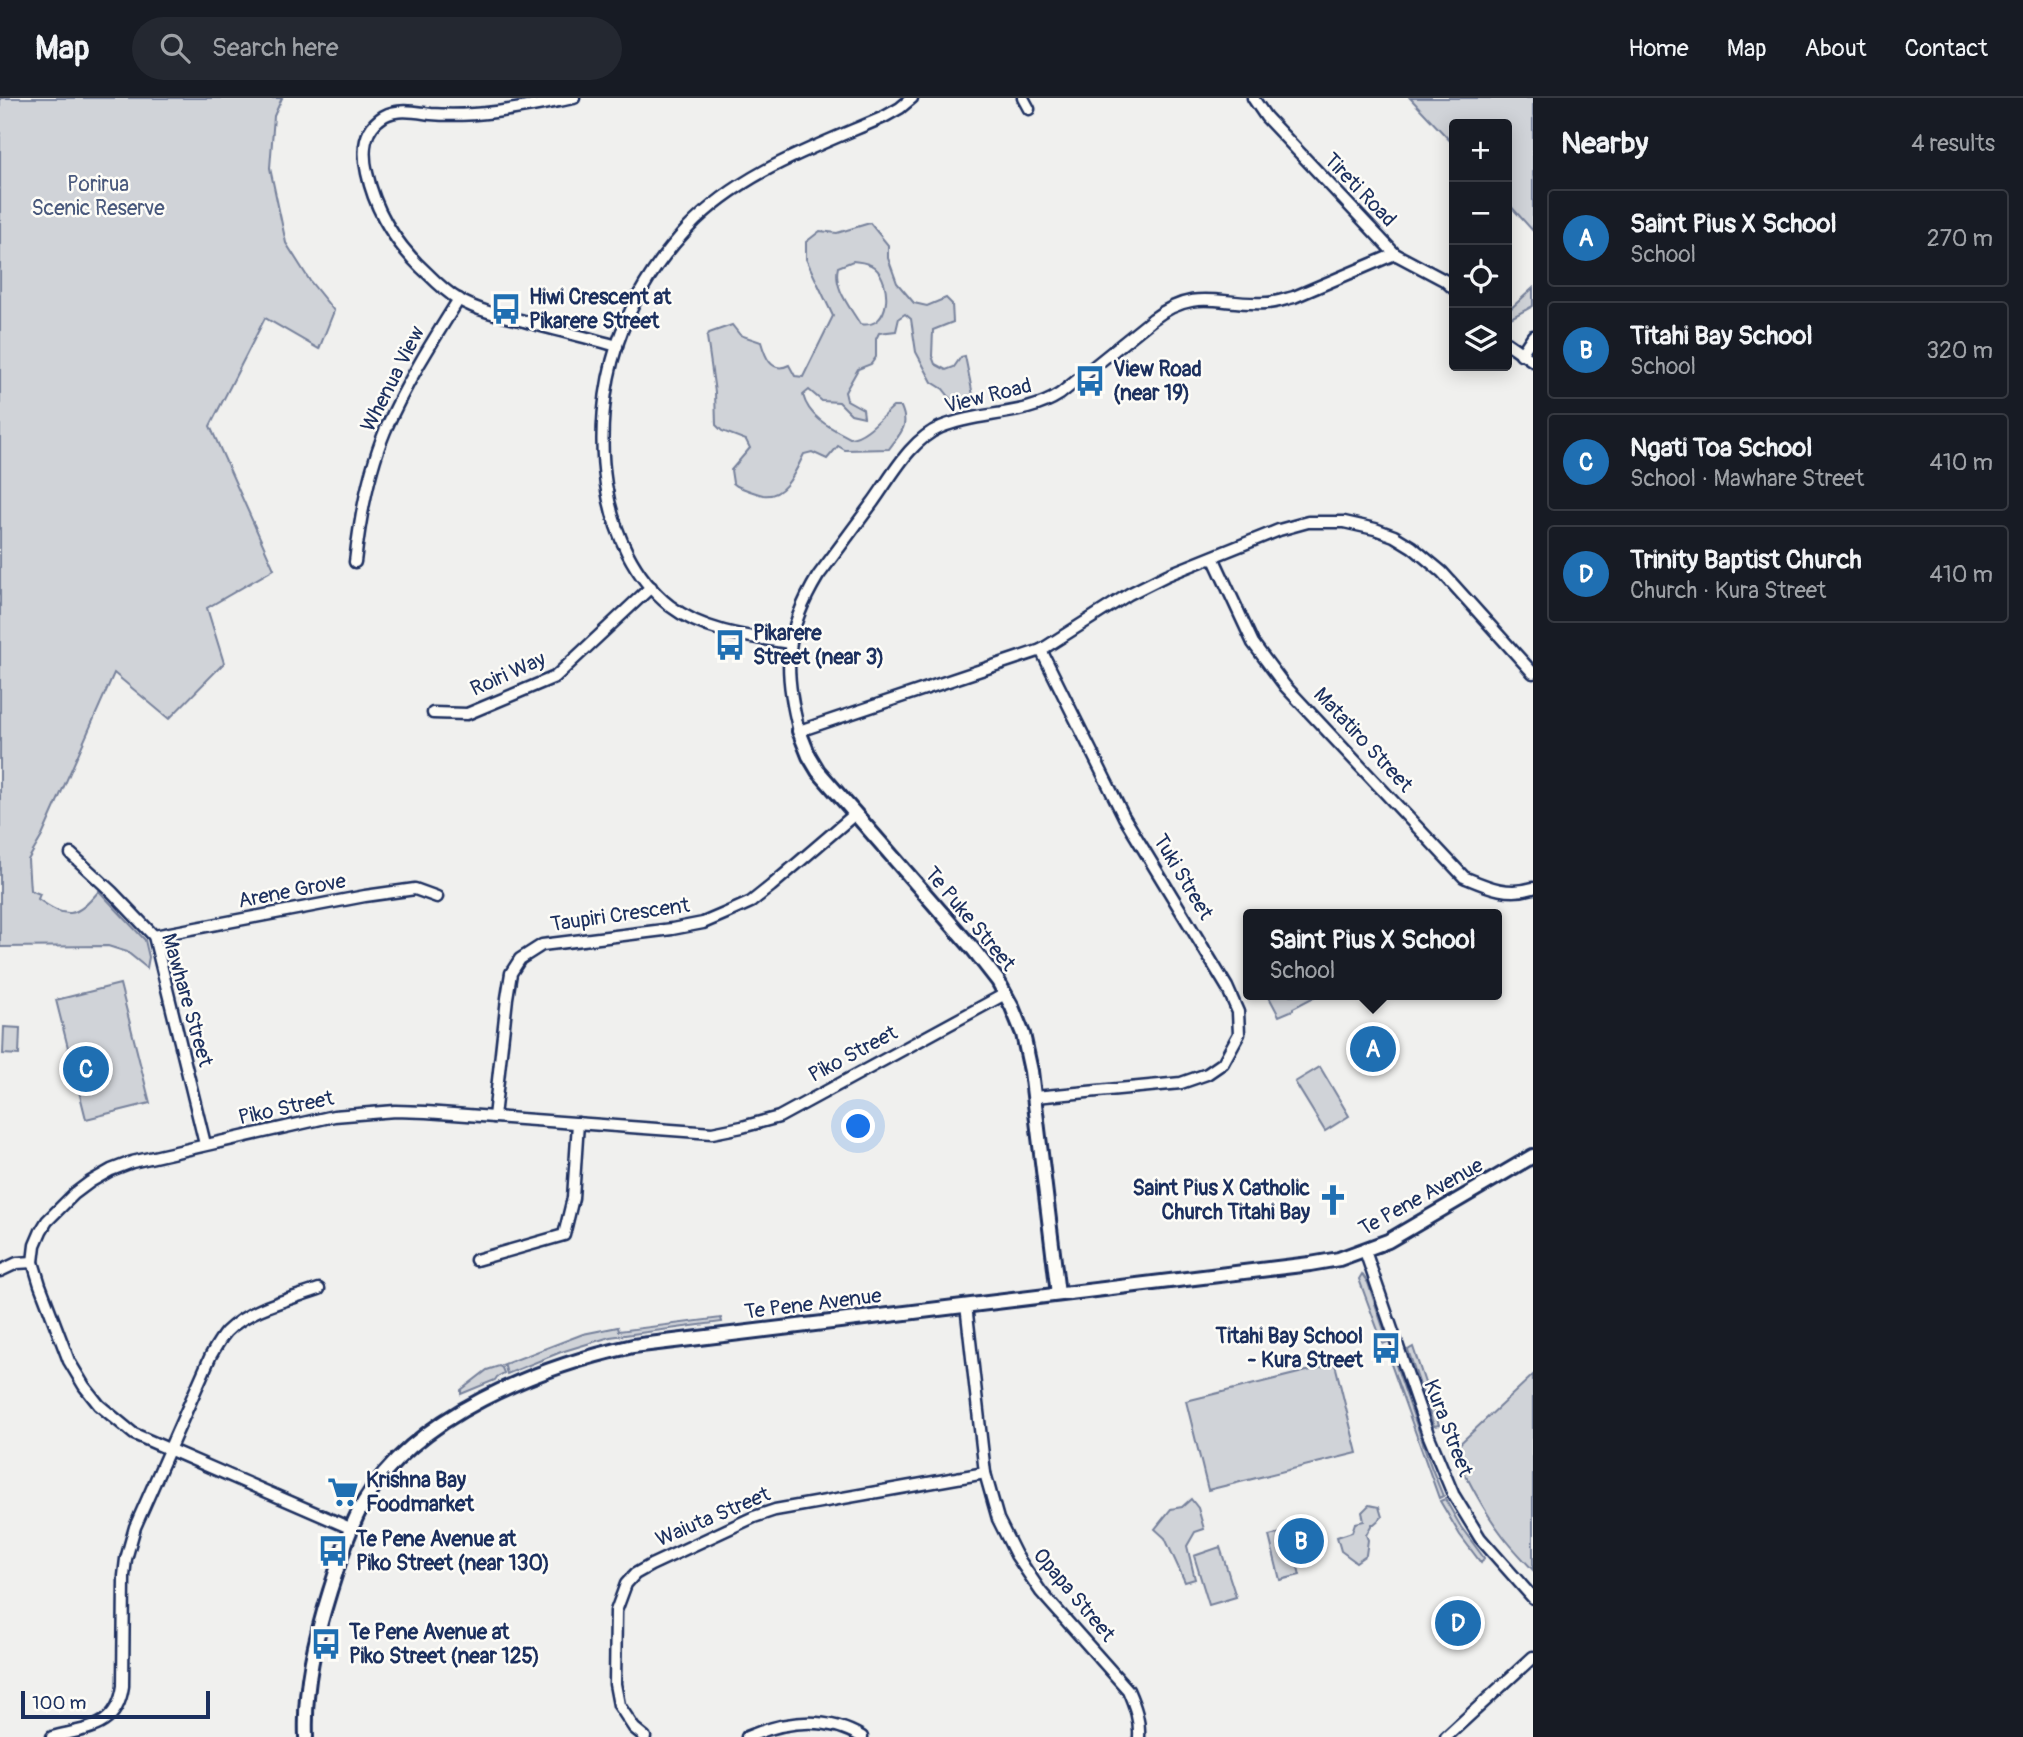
<!DOCTYPE html>
<html lang="en">
<head>
<meta charset="utf-8">
<style>
	:root { --surface:#171b24; --page:#242831; --text:#f1f3f6; --muted:#9ea1a6; --line:#363941; --accent:#1f6fb2 }
	body { margin:0; font-family:Pangolin,sans-serif; background:var(--page); color:var(--text) }
	.controls { position:absolute; right:21px; top:21px; display:grid; overflow:hidden; border-radius:7px; box-shadow:0 4px 18px #0003 }
	.controls button { width:63px; height:63px; display:grid; place-items:center; padding:0; border:0; border-bottom:2px solid var(--line); background:var(--surface); color:var(--text); font:35px sans-serif }
	.scale { position:absolute; left:21px; bottom:18px; width:189px; box-sizing:border-box; padding-left:7px; border:4px solid #1b2f5e; border-top:0; font-size:19px; line-height:24px; white-space:nowrap; color:#1b2f5e; -webkit-text-stroke:5px #fdfcf7; paint-order:stroke }
	.you { position:absolute; left:859px; top:1029px; width:24px; height:24px; margin:-18px; border:5px solid #fff; border-radius:50%; background:#1a73e8; box-shadow:0 0 0 10px #1a73e833 }
	.badge { display:grid; place-items:center; width:46px; height:46px; border-radius:50%; background:var(--accent); color:#fff; font-size:23px; font-weight:700 }
	.pin { position:absolute; translate:-50% -50%; border:4px solid #fff; box-shadow:0 2px 7px #0006 }
	.popup { position:absolute; left:1243px; top:811px; width:259px; height:91px; box-sizing:border-box; display:grid; place-content:center; border-radius:7px; background:var(--surface); filter:drop-shadow(0 2px 5px #0005); font-size:23px; white-space:nowrap; color:var(--muted) }
	.popup b { font-size:26px; color:var(--text) }
	.popup::after { content:''; position:absolute; left:50%; top:100%; margin-left:-14px; border:14px solid transparent; border-top-color:var(--surface) }
	.list { margin:0; padding:0; list-style:none }
	h2 { display:flex; justify-content:space-between; align-items:center; height:91px; margin:0; padding:0 28px; font-size:30px }
	h2 small { font-size:23px; font-weight:400; color:var(--muted) }
	.list li { display:grid; grid-template-columns:46px 1fr auto; gap:21px; align-items:center; box-sizing:border-box; height:98px; margin:0 14px 14px; padding:0 14px; border:2px solid var(--line); border-radius:7px }
	.list b { display:block; font-size:26px; white-space:nowrap }
	.list p { margin:0; font-size:23px; white-space:nowrap; color:var(--muted) }
	.list em { font-size:23px; font-style:normal; color:var(--muted) }
	.icon { flex:none; width:38px; height:38px; fill:none; stroke:currentColor; stroke-width:2; stroke-linecap:round; stroke-linejoin:round }
	.map { position:relative; flex:none; width:1533px; height:1639px; overflow:hidden }
	header { display:flex; align-items:center; gap:42px; box-sizing:border-box; height:98px; padding:0 35px; background:var(--surface); border-bottom:2px solid var(--line) }
	header strong { font-size:33px }
	nav { display:flex; gap:38px; margin-inline-start:auto; font-size:24px }
	.search { width:490px; height:63px; background:var(--page); display:flex; align-items:center; gap:18px; box-sizing:border-box; padding:0 24px; border-radius:38px; color:var(--muted); font-size:26px }
	main { display:flex }
	aside { flex:1; background:var(--surface) }
	.map>svg:first-child { display:block }
	.green { fill:#d0d3d8; stroke:#76819b; stroke-width:2; fill-rule:evenodd }
	.lines { fill:none; stroke-linecap:round; stroke-linejoin:round }
	.minor-casing { stroke:#1b2f5e; stroke-width:15 }
	.tertiary-casing { stroke:#1b2f5e; stroke-width:18 }
	.minor { stroke:#fdfcf7; stroke-width:10 }
	.tertiary { stroke:#fdfcf7; stroke-width:12 }
	.labels { text-anchor:middle; dominant-baseline:central; stroke-width:5; stroke-linejoin:round; paint-order:stroke }
	.park-label { font-size:21px; fill:#48587c; stroke:#fdfcf7 }
	.street-label { font-size:21px; fill:#1b2f5e; stroke:#fdfcf7 }
	.poi-label { font-size:21px; font-weight:bold; fill:#1b2f5e; stroke:#fdfcf7; text-anchor:start }
</style>
</head>
<body>
<header>
<strong>Map</strong>
<div class="search"><svg class="icon" aria-label="search" viewBox="0 0 24 24"><circle cx="10" cy="10" r="6"/><path d="M15 15l6 6"/></svg>Search here</div>
<nav><a>Home</a><a>Map</a><a>About</a><a>Contact</a></nav>
</header>
<main>
<div class="map">
<svg width="1533" height="1639" viewBox="0 0 1533 1639">
	<rect width="100%" height="100%" fill="#f0f0ee"/>
	<filter id="ink" filterUnits="userSpaceOnUse"><feTurbulence type="fractalNoise" baseFrequency=".0143" numOctaves="2"/><feDisplacementMap in="SourceGraphic" scale="14" xChannelSelector="R" yChannelSelector="G"/><feConvolveMatrix kernelMatrix="1 2 1 2 8 2 1 2 1" color-interpolation-filters="sRGB"/></filter>
	<g filter="url(#ink)">
		<!-- green -->
		<g class="green">
			<path d="M0,0H282L274,18L270,70L286,145L310,183L334,213L319,251L265,220L210,328L274,471L207,510L224,565L169,621L114,575L42,738L28,762L30,792L40,796L38,801C67,821 75,821 99,793L145,842L149,859L147,870L127,854L108,848L0,849Z"/>
			<polygon points="1410,0 1533,0 1533,133 1507,104 1507,26 1454,26 1454,47"/>
			<path d="M870,125L888,147V160L897,185L914,205L927,208L946,200L952,206L953,224L933,232L932,258L935,266L946,272L954,269L961,259L965,258L974,302L972,306H955L943,291L932,284L916,254L911,221L905,216L899,220L896,233L879,235L876,241V259L871,266L858,271L845,294L847,302L863,311L864,319L851,316L839,304L822,303L809,292L803,297C809,320 831,330 850,340C866,339 881,319 893,309H901C910,329 900,335 889,351L845,352L838,348L827,361L812,354L804,356C796,372 785,401 763,397C754,395 745,391 737,388L733,385L731,372L750,350L746,342L722,333L716,327L715,294L707,239L709,235L732,227L740,237L761,244C765,258 771,276 789,267L795,278L803,279L833,218L806,161V144L820,133L837,135ZM853,163C860,164 868,164 874,169C893,185 891,232 860,226C850,209 833,190 838,169Z"/>
			<polygon points="1533,190 1533,208 1511,220 1507,214"/>
			<polygon points="120,886 150,1005 86,1021 56,902"/>
			<polygon points="1274,897 1315,897 1316,898 1293,910 1293,912 1279,918 1269,899"/>
			<polygon points="4,929 20,930 19,957 3,956"/>
			<polygon points="1320,969 1349,1018 1325,1033 1295,984"/>
			<polygon points="1362,1176 1368,1185 1388,1244 1383,1246 1359,1181"/>
			<polygon points="721,1220 722,1224 610,1239 561,1254 507,1276 505,1269 502,1267 583,1236 618,1229 619,1233"/>
			<polygon points="1413,1249 1439,1327 1434,1328 1408,1252"/>
			<polygon points="1391,1253 1432,1371 1443,1398 1439,1400 1387,1255"/>
			<polygon points="1335,1266 1357,1355 1208,1392 1186,1303"/>
			<polygon points="499,1268 502,1270 504,1275 497,1279 495,1282 461,1296 461,1292 487,1272"/>
			<path d="M1533,1277V1472C1523,1461 1512,1450 1503,1438C1483,1412 1468,1382 1453,1352Z"/>
			<polygon points="1191,1401 1198,1410 1204,1431 1195,1434 1187,1448 1195,1481 1185,1484 1165,1440 1155,1431 1171,1411 1182,1409"/>
			<polygon points="1445,1401 1461,1429 1484,1460 1481,1465 1460,1437 1440,1403"/>
			<polygon points="1369,1407 1379,1409 1382,1419 1374,1426 1372,1426 1366,1437 1368,1442 1366,1457 1356,1464 1341,1453 1337,1439 1352,1434 1355,1425 1364,1423 1362,1414"/>
			<polygon points="1289,1433 1300,1477 1280,1482 1269,1438"/>
			<polygon points="1220,1449 1236,1499 1209,1507 1194,1458"/>
		</g>
		<g class="lines">
			<defs>
				<g id="minor">
					<path d="M574,0C527,9 480,20 431,16C416,14 398,10 384,18C363,31 362,53 367,75C376,117 398,149 429,177C438,186 448,195 458,201C478,213 502,218 524,223C555,232 586,239 617,248"/>
					<polyline points="1023,0 1029,11"/>
					<polyline points="1253,0 1266,19 1395,156 1444,182 1454,191"/>
					<path d="M1395,156L1294,199C1285,201 1276,205 1266,205C1219,208 1197,188 1153,221L1060,296C1025,319 980,313 941,329C910,342 892,378 873,404C855,428 837,453 818,478C784,534 783,571 799,633L1041,552L1129,496L1167,477L1279,432L1308,424H1344L1375,431L1394,438L1412,449L1442,474L1533,575"/>
					<polyline points="1507,245 1533,263"/>
					<polyline points="1521,256 1533,238"/>
					<path d="M1213,459L1253,545L1285,588L1464,779C1488,789 1507,798 1533,790"/>
					<path d="M355,464C360,420 368,374 385,333C405,287 432,244 459,201"/>
					<path d="M790,545C749,539 704,534 670,508C597,450 590,330 617,247C631,204 657,163 688,130C741,74 815,49 884,19L900,10L912,0"/>
					<polyline points="433,615 467,616 555,579 651,489"/>
					<polyline points="71,756 112,794 154,838 205,1046"/>
					<polyline points="154,838 365,798 415,791 437,799"/>
					<polyline points="1035,999 1181,985 1207,976 1223,965 1239,936 1238,914 1227,889 1124,719 1041,552"/>
					<polyline points="494,1019 507,900 511,875 520,861 542,847 672,831 703,825 724,816 751,804 771,788 855,716"/>
					<polyline points="1365,1153 1428,1336 1453,1396 1480,1440 1533,1500"/>
					<polyline points="476,1162 564,1137 573,1100 578,1025"/>
					<polyline points="0,1173 17,1165 33,1164"/>
					<path d="M966,1207L985,1375L998,1421L1016,1457L1041,1494L1128,1592C1135,1608 1140,1622 1139,1639"/>
					<polyline points="350,1430 134,1336 99,1307 84,1288 69,1263 40,1187 33,1164 35,1147 41,1133 47,1123 74,1096 90,1084 111,1072 132,1064 334,1018 395,1013 426,1014 712,1035 742,1029 779,1019 1005,896"/>
					<path d="M52,1639C87,1630 117,1631 123,1588L124,1478L126,1461L135,1429L211,1257C215,1250 220,1241 226,1234C250,1210 288,1202 319,1191"/>
					<polyline points="645,1639 634,1630 619,1607 615,1586 616,1513 626,1486 635,1476 651,1467 754,1419 775,1412 985,1375"/>
					<path d="M747,1639C785,1623 825,1617 862,1639"/>
					<polyline points="1446,1639 1533,1559"/>
				</g>
				<g id="tertiary">
					<polyline points="799,633 809,658 818,673 973,851 998,883 1012,909 1023,936 1031,973 1058,1196"/>
					<path d="M306,1639C304,1588 315,1541 330,1493C340,1462 348,1432 364,1404C415,1317 539,1269 633,1248L1310,1166L1339,1161L1388,1143L1533,1058"/>
				</g>
			</defs>
			<!-- minor casing -->
			<use href="#minor" class="minor-casing"/>
			<!-- tertiary casing -->
			<use href="#tertiary" class="tertiary-casing"/>
			<!-- minor -->
			<use href="#minor" class="minor"/>
			<!-- tertiary -->
			<use href="#tertiary" class="tertiary"/>
		</g>
	</g>
	<!-- icons -->
	<defs>
		<symbol id="bus-bare" viewBox="-9 -9 18 18"><path d="M-5-6H5V4H4V6H2V4H-2V6H-4V4H-5ZM-3.5-4V0h7V-4ZM-3.5 1.2v1.5H-2V1.2ZM2 1.2v1.5H3.5V1.2Z" fill="#1f6fb2" stroke="#fdfcf7" stroke-width="2.5" paint-order="stroke"/></symbol>
		<symbol id="church-bare" viewBox="-9 -9 18 18"><path d="M-1.2-6h2.4v3.5h3.3v2.4h-3.3V6h-2.4V-.1h-3.3v-2.4h3.3Z" fill="#1f6fb2" stroke="#fdfcf7" stroke-width="2.5" paint-order="stroke"/></symbol>
		<symbol id="supermarket-bare" viewBox="-9 -9 18 18"><path d="M-6-5.5h2.5l.6 2H6L4.5 2H-2.5L-4.4-4H-6ZM-1.5 3.2a1.3 1.3 0 1 0 .1 0ZM3 3.2a1.3 1.3 0 1 0 .1 0Z" fill="#1f6fb2" stroke="#fdfcf7" stroke-width="2.5" paint-order="stroke"/></symbol>
	</defs>
	<g fill-rule="evenodd">
		<use href="#bus-bare" x="484" y="189" width="44" height="44"/>
		<use href="#bus-bare" x="1068" y="261" width="44" height="44"/>
		<use href="#bus-bare" x="708" y="525" width="44" height="44"/>
		<use href="#church-bare" x="1311" y="1080" width="44" height="44"/>
		<use href="#bus-bare" x="1364" y="1228" width="44" height="44"/>
		<use href="#supermarket-bare" x="321" y="1372" width="44" height="44"/>
		<use href="#bus-bare" x="311" y="1431" width="44" height="44"/>
		<use href="#bus-bare" x="304" y="1524" width="44" height="44"/>
	</g>
	<g class="labels">
		<!-- park labels -->
		<g class="park-label">
			<text x="98" y="86">Porirua<tspan x="98" dy="24">Scenic Reserve</tspan></text>
		</g>
		<!-- street labels -->
		<g class="street-label">
			<text transform="translate(1360 92) rotate(46)">Tireti Road</text>
			<text transform="translate(393 281) rotate(-63)">Whenua View</text>
			<text transform="translate(988 298) rotate(-14)">View Road</text>
			<text transform="translate(508 576) rotate(-24)">Roiri Way</text>
			<text transform="translate(1363 642) rotate(47)">Matatiro Street</text>
			<text transform="translate(1183 779) rotate(59)">Tuki Street</text>
			<text transform="translate(292 793) rotate(-11)">Arene Grove</text>
			<text transform="translate(620 817) rotate(-8)">Taupiri Crescent</text>
			<text transform="translate(970 821) rotate(50)">Te Puke Street</text>
			<text transform="translate(187 902) rotate(74)">Mawhare Street</text>
			<text transform="translate(853 956) rotate(-28)">Piko Street</text>
			<text transform="translate(286 1010) rotate(-12)">Piko Street</text>
			<text transform="translate(1421 1099) rotate(-29)">Te Pene Avenue</text>
			<text transform="translate(813 1206) rotate(-7)">Te Pene Avenue</text>
			<text transform="translate(1448 1330) rotate(69)">Kura Street</text>
			<text transform="translate(713 1419) rotate(-23)">Waiuta Street</text>
			<text transform="translate(1074 1497) rotate(50)">Opapa Street</text>
		</g>
		<!-- poi labels -->
		<g class="poi-label">
			<text x="529" y="199">Hiwi Crescent at<tspan x="529" dy="24">Pikarere Street</tspan></text>
			<text x="1113" y="271">View Road<tspan x="1113" dy="24">(near 19)</tspan></text>
			<text x="753" y="535">Pikarere<tspan x="753" dy="24">Street (near 3)</tspan></text>
			<text x="1310" y="1090" text-anchor="end">Saint Pius X Catholic<tspan x="1310" dy="24">Church Titahi Bay</tspan></text>
			<text x="1363" y="1238" text-anchor="end">Titahi Bay School<tspan x="1363" dy="24">- Kura Street</tspan></text>
			<text x="366" y="1382">Krishna Bay<tspan x="366" dy="24">Foodmarket</tspan></text>
			<text x="356" y="1441">Te Pene Avenue at<tspan x="356" dy="24">Piko Street (near 130)</tspan></text>
			<text x="349" y="1534">Te Pene Avenue at<tspan x="349" dy="24">Piko Street (near 125)</tspan></text>
		</g>
	</g>
</svg>
<div class="controls">
<button>+</button>
<button>−</button>
<button><svg class="icon" aria-label="locate" viewBox="0 0 24 24"><circle cx="12" cy="12" r="6"/><path d="M12 2v4M12 18v4M2 12h4M18 12h4"/></svg></button>
<button><svg class="icon" aria-label="layers" viewBox="0 0 24 24"><path d="M12 4l9 5-9 5-9-5zM3 14l9 5 9-5"/></svg></button>
</div>
<div class="scale">100 m</div>
<div class="you"></div>
<div class="pin badge" style="left:1373px;top:951px">A</div>
<div class="popup"><b>Saint Pius X School</b>School</div>
<div class="pin badge" style="left:1301px;top:1443px">B</div>
<div class="pin badge" style="left:86px;top:971px">C</div>
<div class="pin badge" style="left:1458px;top:1525px">D</div>
</div>
<aside>
<h2>Nearby<small>4 results</small></h2>
<ul class="list">
<li><span class="badge">A</span><div><b>Saint Pius X School</b><p>School</p></div><em>270 m</em></li>
<li><span class="badge">B</span><div><b>Titahi Bay School</b><p>School</p></div><em>320 m</em></li>
<li><span class="badge">C</span><div><b>Ngati Toa School</b><p>School · Mawhare Street</p></div><em>410 m</em></li>
<li><span class="badge">D</span><div><b>Trinity Baptist Church</b><p>Church · Kura Street</p></div><em>410 m</em></li>
</ul>
</aside>
</main>
</body>
</html>
